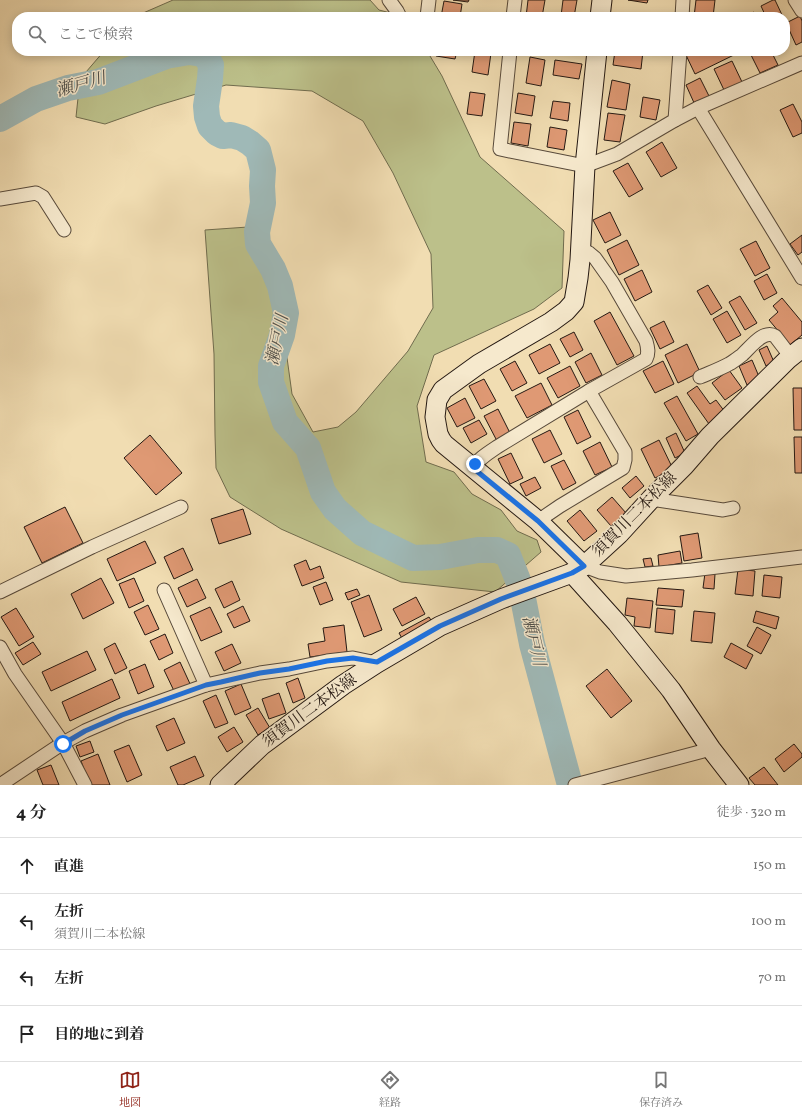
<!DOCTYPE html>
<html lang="ja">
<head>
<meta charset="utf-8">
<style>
	:root { --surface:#fff; --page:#f6f6f6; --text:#222; --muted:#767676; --line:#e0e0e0; --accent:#8f2418 }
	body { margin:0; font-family:Vollkorn,"Noto Serif JP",serif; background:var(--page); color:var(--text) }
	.stop { position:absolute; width:12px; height:12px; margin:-9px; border:3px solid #1a73e8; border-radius:50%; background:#fff }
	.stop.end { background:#1a73e8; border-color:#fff; box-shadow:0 1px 4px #0008 }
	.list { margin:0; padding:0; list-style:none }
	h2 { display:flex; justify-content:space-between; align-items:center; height:52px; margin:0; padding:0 16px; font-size:17px }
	h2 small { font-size:13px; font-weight:400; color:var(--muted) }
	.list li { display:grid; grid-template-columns:26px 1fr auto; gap:12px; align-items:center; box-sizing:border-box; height:56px; padding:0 16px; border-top:1px solid var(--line) }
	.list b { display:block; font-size:15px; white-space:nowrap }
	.list p { margin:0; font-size:13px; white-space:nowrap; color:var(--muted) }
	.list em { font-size:13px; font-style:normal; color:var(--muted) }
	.icon { flex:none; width:22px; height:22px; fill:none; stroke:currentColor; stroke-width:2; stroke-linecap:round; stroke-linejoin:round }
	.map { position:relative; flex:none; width:802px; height:785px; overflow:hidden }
	.search { position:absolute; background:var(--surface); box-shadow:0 2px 10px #0003; left:12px; right:12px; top:12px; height:44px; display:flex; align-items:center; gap:10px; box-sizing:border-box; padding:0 14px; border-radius:16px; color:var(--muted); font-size:15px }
	.sheet { height:276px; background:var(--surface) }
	nav { display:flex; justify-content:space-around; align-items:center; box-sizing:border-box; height:56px; border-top:1px solid var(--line); background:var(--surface); font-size:11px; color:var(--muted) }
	nav a { display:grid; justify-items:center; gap:2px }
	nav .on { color:var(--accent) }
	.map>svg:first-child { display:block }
	.green { fill:#bcc08a; stroke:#706c4e }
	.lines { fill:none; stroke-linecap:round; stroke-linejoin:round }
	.river { stroke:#9fb9b7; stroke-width:26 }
	.building { fill:#df9974; stroke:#241812 }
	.street-casing { stroke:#57493a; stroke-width:15 }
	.secondary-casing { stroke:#241812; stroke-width:21 }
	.street { stroke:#f6e9cd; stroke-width:13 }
	.secondary { stroke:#f6e9cd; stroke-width:19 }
	.route { stroke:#1a73e8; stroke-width:5 }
	.labels { text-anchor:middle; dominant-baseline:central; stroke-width:3; stroke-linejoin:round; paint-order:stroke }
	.street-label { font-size:16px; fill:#241812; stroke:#f6e9cd }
	.water-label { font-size:17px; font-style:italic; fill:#4f504c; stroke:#f6e9cd }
</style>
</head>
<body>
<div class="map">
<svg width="802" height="785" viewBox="0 0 802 785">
	<rect width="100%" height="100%" fill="#f1ddb2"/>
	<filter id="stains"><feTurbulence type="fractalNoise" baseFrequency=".005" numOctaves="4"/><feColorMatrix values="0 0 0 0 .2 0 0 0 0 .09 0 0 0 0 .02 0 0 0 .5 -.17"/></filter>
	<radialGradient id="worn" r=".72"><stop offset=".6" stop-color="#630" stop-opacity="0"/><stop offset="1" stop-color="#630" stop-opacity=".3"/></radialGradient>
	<!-- green -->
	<g class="green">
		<polygon points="173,0 370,0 379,10 406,17 134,17"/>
		<polygon points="104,51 427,51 442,76 480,157 564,231 562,288 534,309 434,355 417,406 426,462 454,472 472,494 501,510 517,531 537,540 541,552 495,592 401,582 281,529 230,497 216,468 215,435 214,354 205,230 248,227 281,314 292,394 313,432 338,427 356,412 408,351 433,308 431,254 393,173 363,121 312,91 226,85 156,106 105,124 76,117 80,79"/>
	</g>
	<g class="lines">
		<!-- river -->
		<polyline class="river" points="0,119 36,99 68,88 98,82 166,56 189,52 202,54 207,58 211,65 210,79 206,106 207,117 210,126 217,133 223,136 231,135 242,138 250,143 258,150 263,170 262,186 263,203 257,232 258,244 273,269 280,286 286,313 282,335 271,366 271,382 285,422 308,448 323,492 335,509 362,533 413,558 440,557 478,550 497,550 508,555 521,588 532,644 570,785"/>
	</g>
	<!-- building -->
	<g class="building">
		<polygon points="453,0 469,0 468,2"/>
		<polygon points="528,0 545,0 542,17 526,17"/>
		<polygon points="563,0 577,0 574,17 561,16"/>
		<polygon points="628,0 648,0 647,3"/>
		<polygon points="696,0 715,0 713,17 694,17"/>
		<polygon points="773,0 775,0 783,17 766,17 761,6"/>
		<polygon points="444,1 462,4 460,17 441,17"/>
		<polygon points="754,12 756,17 744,17"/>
		<polygon points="650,13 666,15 666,17 649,17"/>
		<polygon points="621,14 641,17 620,17"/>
		<polygon points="800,16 802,21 802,42 796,45 786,23"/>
		<polygon points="437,51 457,51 455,59 436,56"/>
		<polygon points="475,51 491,53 488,75 472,72"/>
		<polygon points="556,51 573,51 573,54 556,52"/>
		<polygon points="615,51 643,51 641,69 613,65"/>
		<polygon points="689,51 739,51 740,52 695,74 685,53"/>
		<polygon points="749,51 771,51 778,65 760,73"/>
		<polygon points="530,57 545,60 541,86 526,83"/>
		<polygon points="555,60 582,64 579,79 553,75"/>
		<polygon points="732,61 742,82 724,90 714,69"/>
		<polygon points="700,78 710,98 695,105 686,85"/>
		<polygon points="612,80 630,84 626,110 607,107"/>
		<polygon points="470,92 485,94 482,116 467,114"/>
		<polygon points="518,93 535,96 532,116 515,113"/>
		<polygon points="643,97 660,100 656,120 640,117"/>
		<polygon points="553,101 570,103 568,121 550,118"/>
		<polygon points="793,104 802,122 802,133 793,137 780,110"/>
		<polygon points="608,113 625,115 620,142 604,140"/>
		<polygon points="514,122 531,124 528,146 511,143"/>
		<polygon points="550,127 567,130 564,150 547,147"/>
		<polygon points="662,142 677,168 661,177 646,152"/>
		<polygon points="628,163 643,189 629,197 613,171"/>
		<polygon points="610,212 621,235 605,243 593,220"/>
		<polygon points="802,235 802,252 798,255 790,244"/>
		<polygon points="627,240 639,265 619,275 607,250"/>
		<polygon points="756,241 770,268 755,276 740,249"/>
		<polygon points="642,270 652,292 635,301 624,279"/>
		<polygon points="767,274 777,293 764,300 754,281"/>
		<polygon points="708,285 722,308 711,315 697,291"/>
		<polygon points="740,296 757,323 745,330 729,302"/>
		<polygon points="782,298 802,322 802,335 790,345 769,320 778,312 773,306"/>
		<polygon points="727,311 741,335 727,343 713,319"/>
		<polygon points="610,312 634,356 617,365 594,321"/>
		<polygon points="664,321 674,342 660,349 650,328"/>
		<polygon points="574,332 583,350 570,357 560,339"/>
		<polygon points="550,344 560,363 539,374 529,355"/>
		<polygon points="687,344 700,372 678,383 665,355"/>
		<polygon points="767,346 774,362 766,366 759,350"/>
		<polygon points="591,353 602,375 586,383 575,362"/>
		<polygon points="752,360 760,379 747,385 739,366"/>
		<polygon points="515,361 527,383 512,391 500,369"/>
		<polygon points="663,361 674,384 655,393 643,371"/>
		<polygon points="570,366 580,386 558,398 547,378"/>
		<polygon points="729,370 742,388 725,400 712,383"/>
		<polygon points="484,379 496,401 481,409 469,386"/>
		<polygon points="541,383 552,405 527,418 515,396"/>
		<polygon points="697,386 710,404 716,400 725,412 709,424 687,393"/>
		<polygon points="793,388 802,388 802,430 794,430"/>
		<polygon points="677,396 698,434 686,441 664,403"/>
		<polygon points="465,398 475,418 457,427 447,408"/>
		<polygon points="498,409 510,433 497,441 484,416"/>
		<polygon points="578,410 591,437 577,444 564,417"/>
		<polygon points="479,420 487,434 471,443 463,428"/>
		<polygon points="550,430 562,454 544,463 532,439"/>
		<polygon points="676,433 685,453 675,458 666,438"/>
		<polygon points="150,435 182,473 156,495 124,458"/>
		<polygon points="794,437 802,437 802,473 795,473"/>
		<polygon points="659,440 673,469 655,478 641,449"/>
		<polygon points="600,442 612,467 595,475 583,451"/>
		<polygon points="511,453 523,478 510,484 498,459"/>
		<polygon points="564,460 576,483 563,490 551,466"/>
		<polygon points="636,476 644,486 630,498 622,488"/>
		<polygon points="535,477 541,488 526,496 520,484"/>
		<polygon points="612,497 626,513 611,526 597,510"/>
		<polygon points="65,507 83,543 42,563 24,527"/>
		<polygon points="243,509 251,534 219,544 211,519"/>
		<polygon points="580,510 597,531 584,541 567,521"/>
		<polygon points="698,533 702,558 684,561 680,536"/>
		<polygon points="145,541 156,563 117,581 107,559"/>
		<polygon points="183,548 193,570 174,579 164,557"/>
		<polygon points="680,551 682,563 659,567 658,555"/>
		<polygon points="651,558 653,566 645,567 643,559"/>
		<polygon points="306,560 310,570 320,566 324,578 302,586 294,565"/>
		<polygon points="738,569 755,571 753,596 735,594"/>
		<polygon points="705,573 715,574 714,589 703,588"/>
		<polygon points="764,575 782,577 780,598 762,596"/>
		<polygon points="101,578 114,603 83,619 71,594"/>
		<polygon points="134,578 144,601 129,608 119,584"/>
		<polygon points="197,579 206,598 187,607 178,588"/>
		<polygon points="232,581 240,600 224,608 215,589"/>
		<polygon points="326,582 333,600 320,605 313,587"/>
		<polygon points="658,588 684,590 682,607 656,605"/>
		<polygon points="357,589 360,595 348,600 345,593"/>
		<polygon points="369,595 382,630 364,637 351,602"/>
		<polygon points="416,597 425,614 402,626 393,609"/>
		<polygon points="627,598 653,601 650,628 634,626 635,617 625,615"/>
		<polygon points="148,605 159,629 145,635 134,612"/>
		<polygon points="243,606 250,621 234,628 227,614"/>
		<polygon points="210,607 222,632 201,641 190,616"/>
		<polygon points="16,608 34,637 19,646 1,617"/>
		<polygon points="657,608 675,610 673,634 655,632"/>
		<polygon points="694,611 715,613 712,643 691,641"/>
		<polygon points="756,611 779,617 776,629 753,622"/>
		<polygon points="429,617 434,625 404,642 399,633"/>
		<polygon points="344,625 347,652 310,657 308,644 325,641 323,628"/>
		<polygon points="757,627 771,635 761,654 747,646"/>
		<polygon points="165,634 173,653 159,660 150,641"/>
		<polygon points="33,642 41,654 23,665 15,653"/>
		<polygon points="115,643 127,668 115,674 104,649"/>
		<polygon points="731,643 753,655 746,669 724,657"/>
		<polygon points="232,644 241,663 224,671 215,652"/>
		<polygon points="87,651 96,670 51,691 42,672"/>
		<polygon points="180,662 191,686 175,693 164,670"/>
		<polygon points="145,664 154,687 138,694 129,671"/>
		<polygon points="607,669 632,701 611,718 586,686"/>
		<polygon points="298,678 305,698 293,703 286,683"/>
		<polygon points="112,679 120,698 70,721 62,702"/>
		<polygon points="241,684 251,708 235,715 225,691"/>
		<polygon points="279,693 286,713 269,719 262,699"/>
		<polygon points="216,695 228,723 215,728 203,701"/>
		<polygon points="258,708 270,728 258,735 246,715"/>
		<polygon points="174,718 185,743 167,751 156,726"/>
		<polygon points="234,727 243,742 227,752 218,737"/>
		<polygon points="90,741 94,752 80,757 76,746"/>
		<polygon points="794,744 802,754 802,757 784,772 775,759"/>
		<polygon points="129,745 142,775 127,782 114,751"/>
		<polygon points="98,754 110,785 90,785 81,761"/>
		<polygon points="195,756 204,776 183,785 178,785 170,767"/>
		<polygon points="51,765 59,785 43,785 37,770"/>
		<polygon points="764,767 778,785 755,785 749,778"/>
	</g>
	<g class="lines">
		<defs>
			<g id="street">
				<polyline points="389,0 397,11 400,17"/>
				<polyline points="795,0 802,11"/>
				<polyline points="427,17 429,0"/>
				<polyline points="513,17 515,0"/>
				<polyline points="682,17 683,0"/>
				<polyline points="510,51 500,149 585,166 617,154 675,120 680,51"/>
				<polyline points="802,63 698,108 802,278"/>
				<polyline points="675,120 698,108"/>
				<polyline points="0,199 36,193 43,197 64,230"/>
				<path d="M700,377C709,373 720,369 729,364C733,362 738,358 742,355C750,348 763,329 775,336L791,357"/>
				<path d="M473,468C478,459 488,453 497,447L589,391"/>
				<polyline points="651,499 723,510 733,508"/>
				<path d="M538,521L560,506L623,468L625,460V452L589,391L646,359C649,353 648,348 646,341L612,282L595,258L589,253L580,248"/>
				<polyline points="584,566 600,572 626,576 692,570 802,557"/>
				<polyline points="164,590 206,685"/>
				<polyline points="0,592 92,547 181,507"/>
				<polyline points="0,647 15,674 63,743 85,785"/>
				<polyline points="0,785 63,743 85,731 122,715 206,685 260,673 289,669 327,661 353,658 377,663"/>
				<polyline points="575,785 711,749"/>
			</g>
			<g id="secondary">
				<polyline points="600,17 602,0"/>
				<polyline points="584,566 538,521 444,444 441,440 438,434 435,417 437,400 443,390 479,364 551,322 566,311 574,302 578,278 580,260 585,166 597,51"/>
				<polyline points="572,573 617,623 671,690 711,749 739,785"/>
				<polyline points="220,785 262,745 343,685 377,663 440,626 501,599 572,573 584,566 619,534 651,499 684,466 710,436 788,359 802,348"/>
			</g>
		</defs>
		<!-- street casing -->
		<use href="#street" class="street-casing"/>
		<!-- secondary casing -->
		<use href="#secondary" class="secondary-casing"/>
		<!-- street -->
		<use href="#street" class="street"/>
		<!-- secondary -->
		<use href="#secondary" class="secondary"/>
	</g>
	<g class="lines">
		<!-- route -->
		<polyline class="route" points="63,744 85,731 122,715 206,685 221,682 260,673 289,669 327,661 353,658 377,662 440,626 501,599 572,573 584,566 538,521 473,468 475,464"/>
	</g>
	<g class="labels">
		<!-- street labels -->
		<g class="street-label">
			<text transform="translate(635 515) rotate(-45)">須賀川二本松線</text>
			<text transform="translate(310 711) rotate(-36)">須賀川二本松線</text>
		</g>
		<!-- water labels -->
		<g class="water-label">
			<text transform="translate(81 85) rotate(-16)">瀬戸川</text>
			<text transform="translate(278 340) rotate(-78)">瀬戸川</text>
			<text transform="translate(533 641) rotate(77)">瀬戸川</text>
		</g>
	</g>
	<rect width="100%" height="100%" filter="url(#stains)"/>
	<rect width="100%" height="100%" fill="url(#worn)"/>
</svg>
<div class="stop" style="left:63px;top:744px"></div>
<div class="stop end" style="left:475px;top:464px"></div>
<div class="search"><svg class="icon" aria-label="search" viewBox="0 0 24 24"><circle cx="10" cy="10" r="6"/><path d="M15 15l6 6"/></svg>ここで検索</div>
</div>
<section class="sheet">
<h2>4 分<small>徒歩 · 320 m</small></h2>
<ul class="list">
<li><svg class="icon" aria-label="ahead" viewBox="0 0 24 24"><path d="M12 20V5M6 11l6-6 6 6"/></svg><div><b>直進</b></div><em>150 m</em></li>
<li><svg class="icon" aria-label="left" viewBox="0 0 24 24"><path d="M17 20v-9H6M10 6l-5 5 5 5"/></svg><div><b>左折</b><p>須賀川二本松線</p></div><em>100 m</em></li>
<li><svg class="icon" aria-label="left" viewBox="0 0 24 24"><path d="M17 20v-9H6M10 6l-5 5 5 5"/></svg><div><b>左折</b></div><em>70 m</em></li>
<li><svg class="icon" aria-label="arrive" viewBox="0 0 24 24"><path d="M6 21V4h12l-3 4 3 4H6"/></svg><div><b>目的地に到着</b></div></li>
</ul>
</section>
<nav>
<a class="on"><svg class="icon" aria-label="map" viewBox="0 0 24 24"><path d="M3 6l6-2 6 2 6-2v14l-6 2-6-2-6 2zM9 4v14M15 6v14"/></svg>地図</a>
<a><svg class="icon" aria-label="directions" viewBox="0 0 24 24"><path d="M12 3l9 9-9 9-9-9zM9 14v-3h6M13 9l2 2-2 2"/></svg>経路</a>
<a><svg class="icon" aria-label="saved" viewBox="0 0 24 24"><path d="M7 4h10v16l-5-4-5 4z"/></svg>保存済み</a>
</nav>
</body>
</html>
